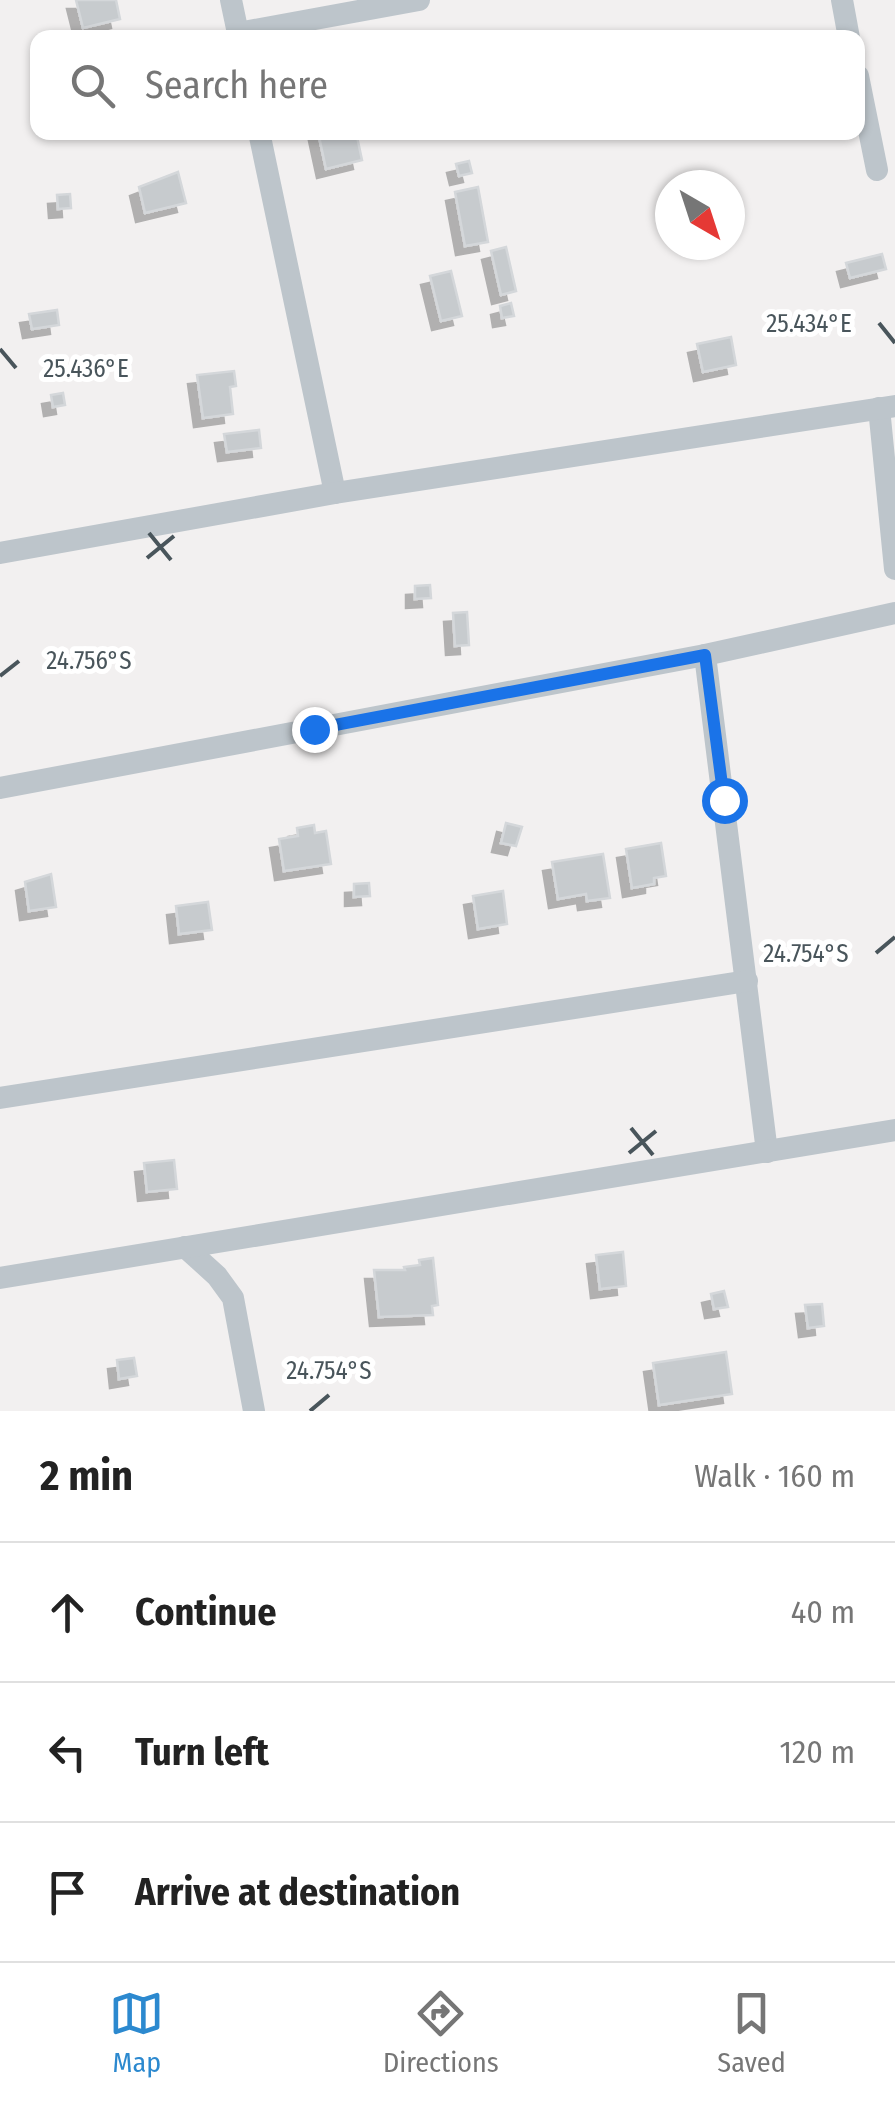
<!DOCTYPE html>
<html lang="en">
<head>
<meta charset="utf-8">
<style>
	:root { --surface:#fff; --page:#f6f6f6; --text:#222; --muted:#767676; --line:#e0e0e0; --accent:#2c89cf }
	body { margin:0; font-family:"Fira Sans Condensed",sans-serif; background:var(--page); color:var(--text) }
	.compass { position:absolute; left:655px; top:170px; width:90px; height:90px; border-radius:50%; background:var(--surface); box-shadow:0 2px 8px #0004; rotate:141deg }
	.stop { position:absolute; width:30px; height:30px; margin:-22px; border:8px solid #1a73e8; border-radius:50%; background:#fff }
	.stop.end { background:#1a73e8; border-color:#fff; box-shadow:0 2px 10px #0008 }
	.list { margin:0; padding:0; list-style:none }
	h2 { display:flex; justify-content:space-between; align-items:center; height:130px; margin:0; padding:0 40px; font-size:42px }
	h2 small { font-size:32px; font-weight:400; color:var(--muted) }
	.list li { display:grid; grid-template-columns:65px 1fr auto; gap:30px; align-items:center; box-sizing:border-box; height:140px; padding:0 40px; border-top:2px solid var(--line) }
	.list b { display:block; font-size:38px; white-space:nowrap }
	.list em { font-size:32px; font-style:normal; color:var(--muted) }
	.icon { flex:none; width:55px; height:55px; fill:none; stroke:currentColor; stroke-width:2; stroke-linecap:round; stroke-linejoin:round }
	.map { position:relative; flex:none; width:895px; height:1411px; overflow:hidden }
	.search { position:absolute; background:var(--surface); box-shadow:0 2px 8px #0004; left:30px; right:30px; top:30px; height:110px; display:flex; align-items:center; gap:25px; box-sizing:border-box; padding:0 35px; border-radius:20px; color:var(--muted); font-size:38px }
	.sheet { height:550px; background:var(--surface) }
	nav { display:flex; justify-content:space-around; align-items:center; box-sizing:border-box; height:140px; border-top:2px solid var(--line); background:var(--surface); font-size:28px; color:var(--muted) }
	nav a { display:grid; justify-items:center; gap:5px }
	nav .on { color:var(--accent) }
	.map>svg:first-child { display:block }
	.building { fill:#c7cbce; stroke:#d4d7da; stroke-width:2.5; filter:url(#shadow) }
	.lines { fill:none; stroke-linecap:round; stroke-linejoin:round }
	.minor { stroke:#bdc5cb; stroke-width:22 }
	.route { stroke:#1a73e8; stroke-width:12 }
	.ticks { fill:none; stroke:#49555b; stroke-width:4 }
	.ticks-label { font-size:25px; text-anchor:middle; fill:#49555b; stroke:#fff; stroke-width:10; stroke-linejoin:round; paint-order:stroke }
</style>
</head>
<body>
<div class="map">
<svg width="895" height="1411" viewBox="0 0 895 1411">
	<defs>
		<filter id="shadow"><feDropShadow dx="-9" dy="9" stdDeviation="0" flood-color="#0004"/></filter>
	</defs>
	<rect width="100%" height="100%" fill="#f2f0f0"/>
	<!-- building -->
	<g class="building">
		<polygon points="76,0 116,0 120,19 83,28"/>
		<polygon points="318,132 356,132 362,160 326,169"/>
		<polygon points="469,161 472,173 459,176 456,164"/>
		<polygon points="178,172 186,203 145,213 139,187"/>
		<polygon points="478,187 488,242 465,246 455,192"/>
		<polygon points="70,194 71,208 58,209 57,195"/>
		<polygon points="506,247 516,291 501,295 491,251"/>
		<polygon points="882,254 886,269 850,278 846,263"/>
		<polygon points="451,271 462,316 441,321 430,276"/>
		<polygon points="511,303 514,316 502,318 500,306"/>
		<polygon points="57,310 59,325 32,329 29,314"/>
		<polygon points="731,337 736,365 703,372 697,344"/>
		<polygon points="234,371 236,386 230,387 233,414 203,418 197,375"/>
		<polygon points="63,393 65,405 53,407 51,395"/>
		<polygon points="259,430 261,448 227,452 224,434"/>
		<polygon points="430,585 431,598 415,599 415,586"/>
		<polygon points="467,612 469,645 455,646 453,613"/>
		<polygon points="506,823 522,827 516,846 501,843"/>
		<polygon points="314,825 315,833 326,831 331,864 284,871 279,839 298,836 297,828"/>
		<polygon points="661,843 666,876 654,878 654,884 632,888 626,849"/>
		<polygon points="603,854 610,898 587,901 586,894 558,899 552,862"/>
		<polygon points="51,874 56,907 29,911 25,882"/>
		<polygon points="369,883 370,896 354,897 354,884"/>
		<polygon points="503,891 507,924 478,929 473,896"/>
		<polygon points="208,902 212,930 179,934 176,906"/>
		<polygon points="174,1160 177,1189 147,1192 144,1163"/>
		<polygon points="623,1252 626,1286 600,1289 596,1255"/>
		<polygon points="433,1258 438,1305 432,1306 433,1315 379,1317 374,1270 405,1270 404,1267 420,1265 419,1260"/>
		<polygon points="724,1291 728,1307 714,1309 711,1294"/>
		<polygon points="822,1304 824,1326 808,1328 805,1305"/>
		<polygon points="726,1352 732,1394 659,1405 653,1363"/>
		<polygon points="134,1358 137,1376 119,1379 117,1360"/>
	</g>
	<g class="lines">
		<!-- minor -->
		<g class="minor">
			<polyline points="231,0 239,38"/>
			<polyline points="842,0 849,38"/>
			<polyline points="238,33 419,0"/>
			<polyline points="858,76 877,170"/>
			<polyline points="259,132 335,493"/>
			<polyline points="879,408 895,569"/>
			<polyline points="0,553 335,493 895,406"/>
			<polyline points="705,655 767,1152"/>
			<polyline points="0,788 705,655 895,613"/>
			<polyline points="0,1098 747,981"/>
			<polyline points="185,1247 217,1276 233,1298 254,1411"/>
			<polyline points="0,1278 895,1130"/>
		</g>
	</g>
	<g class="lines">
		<!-- route -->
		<polyline class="route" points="314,729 705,655 724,800"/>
	</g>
	<!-- ticks -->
	<path class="ticks" d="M879,323L895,343M0,349L16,368M149,533L171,560M147,558L174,536M0,676L19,661M876,953L895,937M631,1128L653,1155M629,1153L656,1131M310,1411L329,1395"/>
	<g class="ticks-label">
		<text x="809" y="332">25.434°E</text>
		<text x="86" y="377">25.436°E</text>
		<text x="89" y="669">24.756°S</text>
		<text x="806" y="962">24.754°S</text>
		<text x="329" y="1379">24.754°S</text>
	</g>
</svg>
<svg class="compass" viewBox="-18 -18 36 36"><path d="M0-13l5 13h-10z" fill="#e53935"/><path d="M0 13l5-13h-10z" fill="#767676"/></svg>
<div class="stop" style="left:724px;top:800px"></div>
<div class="stop end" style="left:314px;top:729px"></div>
<div class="search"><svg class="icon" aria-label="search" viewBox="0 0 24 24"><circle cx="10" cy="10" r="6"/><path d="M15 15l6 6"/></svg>Search here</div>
</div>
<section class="sheet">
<h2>2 min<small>Walk · 160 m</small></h2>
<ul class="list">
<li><svg class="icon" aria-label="ahead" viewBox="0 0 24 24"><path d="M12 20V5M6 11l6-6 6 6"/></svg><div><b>Continue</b></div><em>40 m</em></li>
<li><svg class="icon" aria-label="left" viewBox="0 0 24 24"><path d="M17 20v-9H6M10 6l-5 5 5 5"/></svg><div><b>Turn left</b></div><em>120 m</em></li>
<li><svg class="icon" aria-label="arrive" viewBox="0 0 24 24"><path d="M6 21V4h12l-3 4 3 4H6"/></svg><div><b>Arrive at destination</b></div></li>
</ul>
</section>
<nav>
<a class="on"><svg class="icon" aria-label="map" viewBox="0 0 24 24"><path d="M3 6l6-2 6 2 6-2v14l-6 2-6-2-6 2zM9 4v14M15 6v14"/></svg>Map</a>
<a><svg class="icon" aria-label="directions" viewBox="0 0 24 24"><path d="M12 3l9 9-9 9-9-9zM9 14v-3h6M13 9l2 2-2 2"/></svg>Directions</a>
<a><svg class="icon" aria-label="saved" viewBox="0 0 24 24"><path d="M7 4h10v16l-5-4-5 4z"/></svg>Saved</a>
</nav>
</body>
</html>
